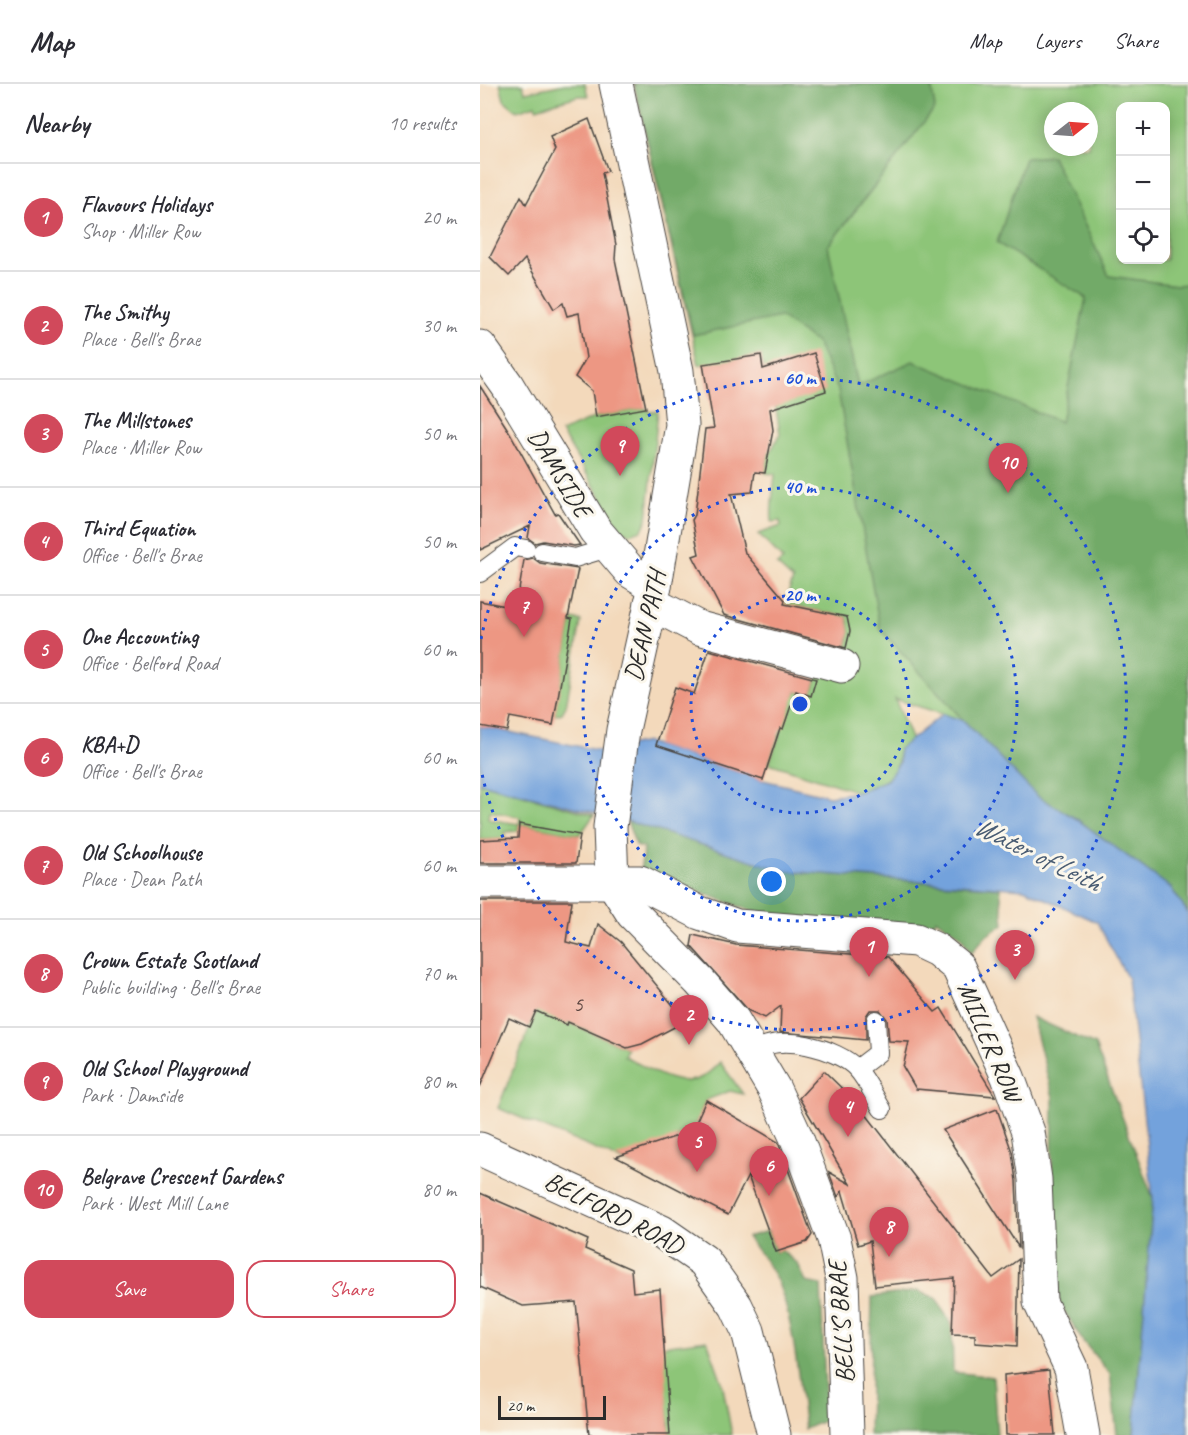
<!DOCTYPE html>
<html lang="en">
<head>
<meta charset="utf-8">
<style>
	:root { --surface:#fff; --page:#f2f2f3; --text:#2b2b33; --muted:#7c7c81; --line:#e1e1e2; --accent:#d1495b }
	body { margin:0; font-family:Caveat,sans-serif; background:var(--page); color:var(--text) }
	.controls { position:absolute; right:18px; top:18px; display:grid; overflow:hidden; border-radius:12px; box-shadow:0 3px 15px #0003 }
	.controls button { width:54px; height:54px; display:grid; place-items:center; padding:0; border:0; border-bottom:2px solid var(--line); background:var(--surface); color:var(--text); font:30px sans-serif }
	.compass { position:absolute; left:564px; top:18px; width:54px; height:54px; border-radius:50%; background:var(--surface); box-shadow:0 3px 15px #0003; rotate:73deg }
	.scale { position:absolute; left:18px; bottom:15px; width:108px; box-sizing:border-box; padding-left:6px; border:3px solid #2b2b2b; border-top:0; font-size:16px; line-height:21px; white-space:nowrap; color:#2b2b2b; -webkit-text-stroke:4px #fbf7ec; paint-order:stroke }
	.you { position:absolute; left:292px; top:798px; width:21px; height:21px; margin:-15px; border:4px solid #fff; border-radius:50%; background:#1a73e8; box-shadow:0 0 0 9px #1a73e833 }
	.badge { display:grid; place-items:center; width:39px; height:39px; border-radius:50%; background:var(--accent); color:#fff; font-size:20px; font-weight:700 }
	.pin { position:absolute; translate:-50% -50px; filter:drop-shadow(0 2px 3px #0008) }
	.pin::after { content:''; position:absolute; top:32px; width:21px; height:18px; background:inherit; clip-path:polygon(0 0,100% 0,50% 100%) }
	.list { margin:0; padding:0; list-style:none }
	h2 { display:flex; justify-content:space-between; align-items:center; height:78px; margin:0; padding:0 24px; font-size:26px }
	h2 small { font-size:20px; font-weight:400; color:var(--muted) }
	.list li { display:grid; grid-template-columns:39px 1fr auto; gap:18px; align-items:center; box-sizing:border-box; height:108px; padding:0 24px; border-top:2px solid var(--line) }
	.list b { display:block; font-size:22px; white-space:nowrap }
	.list p { margin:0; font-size:20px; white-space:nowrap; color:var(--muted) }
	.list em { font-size:20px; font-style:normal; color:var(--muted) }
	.actions { display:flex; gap:12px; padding:18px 24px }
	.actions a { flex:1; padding:14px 0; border:2px solid var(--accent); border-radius:18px; text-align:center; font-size:21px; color:var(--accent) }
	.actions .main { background:var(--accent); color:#fff }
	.icon { flex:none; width:33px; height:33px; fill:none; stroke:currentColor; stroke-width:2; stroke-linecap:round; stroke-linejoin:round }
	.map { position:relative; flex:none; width:708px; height:1351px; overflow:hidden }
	header { display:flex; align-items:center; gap:36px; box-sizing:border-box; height:84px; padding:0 30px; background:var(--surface); border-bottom:2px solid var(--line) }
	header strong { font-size:28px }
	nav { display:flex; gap:33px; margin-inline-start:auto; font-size:21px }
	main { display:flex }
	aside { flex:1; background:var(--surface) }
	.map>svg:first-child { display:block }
	.green { fill:#8dc578; stroke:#5c7852; stroke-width:1.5; fill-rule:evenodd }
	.forest { fill:#72aa68; stroke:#4e6a4a; stroke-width:1.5 }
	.water { fill:#73a2dc; stroke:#4f6684; stroke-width:1.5 }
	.building { fill:#ed9783 }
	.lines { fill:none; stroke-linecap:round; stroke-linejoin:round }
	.lane-casing { stroke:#494541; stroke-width:20 }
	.street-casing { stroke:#494541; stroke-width:35 }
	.lane { stroke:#fff; stroke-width:18 }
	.street { stroke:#fff; stroke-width:33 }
	.ring { fill:none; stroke:#1d4ed8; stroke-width:3; stroke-dasharray:3 6 }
	.labels { text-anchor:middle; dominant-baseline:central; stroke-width:6; stroke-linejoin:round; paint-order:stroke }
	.number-label { font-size:22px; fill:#5c4641 }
	.street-label { font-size:26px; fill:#2b2b2b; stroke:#fbf7ec }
	.water-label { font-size:27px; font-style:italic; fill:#485b72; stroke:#fbf7ec }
	.centre { fill:#1d4ed8; stroke:#fbf7ec; stroke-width:3 }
	.ring-label { font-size:18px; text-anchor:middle; font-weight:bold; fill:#1d4ed8; stroke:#fbf7ec; stroke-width:6; stroke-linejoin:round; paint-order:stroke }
</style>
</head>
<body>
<header>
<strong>Map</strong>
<nav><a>Map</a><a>Layers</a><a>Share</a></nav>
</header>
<main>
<aside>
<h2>Nearby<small>10 results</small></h2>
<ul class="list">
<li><span class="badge">1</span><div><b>Flavours Holidays</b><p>Shop · Miller Row</p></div><em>20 m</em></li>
<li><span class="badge">2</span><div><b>The Smithy</b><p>Place · Bell's Brae</p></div><em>30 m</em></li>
<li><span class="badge">3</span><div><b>The Millstones</b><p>Place · Miller Row</p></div><em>50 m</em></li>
<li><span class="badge">4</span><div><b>Third Equation</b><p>Office · Bell's Brae</p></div><em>50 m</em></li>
<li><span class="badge">5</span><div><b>One Accounting</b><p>Office · Belford Road</p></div><em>60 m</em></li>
<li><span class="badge">6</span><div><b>KBA+D</b><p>Office · Bell's Brae</p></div><em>60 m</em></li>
<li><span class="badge">7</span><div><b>Old Schoolhouse</b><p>Place · Dean Path</p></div><em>60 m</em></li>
<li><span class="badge">8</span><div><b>Crown Estate Scotland</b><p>Public building · Bell's Brae</p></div><em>70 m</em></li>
<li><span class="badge">9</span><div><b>Old School Playground</b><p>Park · Damside</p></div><em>80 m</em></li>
<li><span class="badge">10</span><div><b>Belgrave Crescent Gardens</b><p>Park · West Mill Lane</p></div><em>80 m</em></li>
</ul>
<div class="actions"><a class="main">Save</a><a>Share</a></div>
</aside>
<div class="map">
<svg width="708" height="1351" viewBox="0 0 708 1351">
	<rect width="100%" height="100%" fill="#fbf7ec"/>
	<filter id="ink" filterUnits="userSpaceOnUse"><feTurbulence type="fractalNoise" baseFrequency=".0167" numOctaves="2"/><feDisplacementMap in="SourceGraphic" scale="12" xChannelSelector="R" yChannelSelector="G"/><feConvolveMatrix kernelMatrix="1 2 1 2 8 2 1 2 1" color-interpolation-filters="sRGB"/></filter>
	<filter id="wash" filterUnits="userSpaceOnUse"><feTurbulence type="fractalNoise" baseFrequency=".008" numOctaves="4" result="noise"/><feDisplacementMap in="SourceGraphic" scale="24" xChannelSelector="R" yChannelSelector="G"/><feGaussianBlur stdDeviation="1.35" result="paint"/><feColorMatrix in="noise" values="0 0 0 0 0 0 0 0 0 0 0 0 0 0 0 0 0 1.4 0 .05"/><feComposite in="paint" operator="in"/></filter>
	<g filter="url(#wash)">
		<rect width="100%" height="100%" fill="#f3d9bb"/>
		<!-- green -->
		<g class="green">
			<polygon points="20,0 43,0 45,8 85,0 105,0 108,12 98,12 56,24 55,21 37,27 24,16"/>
			<path d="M154,0H708V829L691,804L484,637L415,615L432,657L419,665C419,696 404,698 378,708L289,679L316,607L331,612L338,591L362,582L370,547L367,533L304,520L313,496L297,481L303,476L278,450L301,442L300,437L292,438C290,421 294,407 295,390L285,389L288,372L300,350L295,318L285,294L281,271L219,281ZM640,22H686V176H640ZM573,27H609V63H573Z"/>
			<polygon points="165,324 169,328 178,327 167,435 162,446 149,450 141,446 81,348 116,333"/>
			<polygon points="92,535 101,537 86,622 82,629 74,631"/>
			<path d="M0,699L114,731L100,751L39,740L38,747L25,748V755L0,756ZM9,727L40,733L39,740L8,735Z"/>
			<path d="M57,925L87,941L88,938L147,964L144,972C165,982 197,1007 222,993C229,990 235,983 240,978L263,1010L250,1007L226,1016L212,1047L154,1082L18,1024Z"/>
			<polygon points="227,1256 242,1298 252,1351 190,1351 182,1262"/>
		</g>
		<!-- forest -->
		<g class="forest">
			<polygon points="154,0 451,0 455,24 348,162 378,302 433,277 581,338 606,214 517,159 545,74 572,72 629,192 697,201 708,200 708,829 691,804 595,734 557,712 484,637 400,545 358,306 337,259 300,233 213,251"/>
			<polygon points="147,737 305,787 520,804 524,840 506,852 491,869 481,852 456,835 446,849 280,830 160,786 164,764 156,762"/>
			<polygon points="552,933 615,961 673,1114 654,1351 637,1351 630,1290 602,1256 579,1218 572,1096 573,1013"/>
			<path d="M288,1147L296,1168L301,1166L318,1180L326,1198L341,1201L346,1336L325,1345C319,1302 314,1232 296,1195C289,1180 277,1166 267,1153Z"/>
			<polygon points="438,1207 456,1214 472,1241 473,1288 513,1293 517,1351 389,1351 392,1213"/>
		</g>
		<!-- water -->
		<polygon class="water" points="463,630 484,637 557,712 595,734 691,804 708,829 708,1351 654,1351 673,1114 648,895 617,838 544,805 305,787 147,737 0,699 0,642 121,667 167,658 283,696 349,712 378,708 407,696 419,679 419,665"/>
		<g id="blocks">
			<!-- building -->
			<g class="building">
				<polygon points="109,35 128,87 122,89 136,161 135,175 166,324 116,333 112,307 95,293 106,274 99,229 87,232 83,219 74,225 45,175 29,192 10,173 41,112 46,120 75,66 70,53"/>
				<polygon points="334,269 346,307 290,325 293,346 285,389 275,388 272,408 251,410 265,469 305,516 304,520 367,533 370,547 366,564 244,531 213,472 219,470 212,436 215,431 225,345 234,344 223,280 281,271 283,285"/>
				<polygon points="0,302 30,349 75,430 78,429 100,461 94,462 63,457 55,459 48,454 50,442 0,466"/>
				<polygon points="53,474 60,479 98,485 88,534 92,535 73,641 30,633 27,647 0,642 0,517 36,524 44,476"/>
				<polygon points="229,566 336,595 331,612 316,607 303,645 300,644 283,696 176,661 195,603 214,610"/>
				<polygon points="39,740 100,751 96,779 0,779 0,756 38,754"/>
				<polygon points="0,817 92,817 86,858 111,864 118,840 141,858 206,937 162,960 147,964 88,938 87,941 56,927 49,943 29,934 0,1003"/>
				<polygon points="213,851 256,861 408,873 455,928 461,924 515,1012 436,1005 423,983 429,958 409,957 407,935 400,926 390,926 386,932 386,956 300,948 301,922 285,934 269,927 211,862"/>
				<polygon points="344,987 378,1020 513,1194 539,1175 537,1262 495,1259 495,1251 472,1250 474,1194 395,1202 390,1157 378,1161 362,1107 358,1113 349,1088 370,1100 319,1014"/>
				<polygon points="226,1016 298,1058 332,1151 327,1158 296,1168 268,1092 248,1131 136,1073 212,1047"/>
				<polygon points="517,1025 532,1068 536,1097 539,1164 463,1046"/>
				<polygon points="0,1109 108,1156 105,1165 151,1185 153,1208 180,1205 190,1351 109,1351 96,1218 43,1222 0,1203"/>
				<polygon points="569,1286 575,1351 526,1351 524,1291"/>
			</g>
		</g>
	</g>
	<g filter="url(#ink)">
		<use href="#blocks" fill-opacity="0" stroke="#494541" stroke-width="1.5"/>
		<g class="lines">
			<defs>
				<g id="lane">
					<polyline points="62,468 95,474 128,464"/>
					<polyline points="0,489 35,463 46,465"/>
					<path d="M274,968C297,948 358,964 377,985C387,996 394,1012 402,1025"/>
					<polyline points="377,985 398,969 396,936"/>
				</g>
				<g id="street">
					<polyline points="136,0 197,287 202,341 175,502 143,646 130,743 132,797 153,830 220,898 253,936 294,1005 317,1055 354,1155 362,1194 367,1351"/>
					<polyline points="0,263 27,301 115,446 150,487 175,502"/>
					<polyline points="171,519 219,544 362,582"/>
					<polyline points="0,798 160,798 220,829 257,842 436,856 457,866 478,883 528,993 548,1048 555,1095 560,1218 591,1284 603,1351"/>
					<polyline points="0,1065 182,1148 224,1177 256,1222 268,1247 294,1351"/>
				</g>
			</defs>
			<!-- lane casing -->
			<use href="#lane" class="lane-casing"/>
			<!-- street casing -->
			<use href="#street" class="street-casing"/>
			<!-- lane -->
			<use href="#lane" class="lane"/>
			<!-- street -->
			<use href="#street" class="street"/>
		</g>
	</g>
	<!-- distance rings -->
	<g class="ring">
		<circle cx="320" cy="620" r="109"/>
		<circle cx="320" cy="620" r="217"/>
		<path d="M1 555A326 326 0 1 1 1 685"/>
	</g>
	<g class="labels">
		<!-- number labels -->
		<g class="number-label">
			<text x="98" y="920">5</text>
		</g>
		<!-- street labels -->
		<g class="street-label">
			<text transform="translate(80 389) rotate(59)">DAMSIDE</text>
			<text transform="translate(165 542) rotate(-77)">DEAN PATH</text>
			<text transform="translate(510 958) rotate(67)">MILLER ROW</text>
			<text transform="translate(134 1129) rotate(27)">BELFORD ROAD</text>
			<text transform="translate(361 1238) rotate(-94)">BELL'S BRAE</text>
		</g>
		<!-- water labels -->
		<g class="water-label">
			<text transform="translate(558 770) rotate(26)">Water of Leith</text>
		</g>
	</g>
	<circle cx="320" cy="620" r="9" class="centre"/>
	<g class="ring-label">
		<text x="320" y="300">60 m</text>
		<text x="320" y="409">40 m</text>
		<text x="320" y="517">20 m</text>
	</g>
</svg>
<div class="controls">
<button>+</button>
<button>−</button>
<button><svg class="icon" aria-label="locate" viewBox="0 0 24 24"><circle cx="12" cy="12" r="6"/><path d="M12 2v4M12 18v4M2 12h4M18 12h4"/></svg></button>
</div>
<svg class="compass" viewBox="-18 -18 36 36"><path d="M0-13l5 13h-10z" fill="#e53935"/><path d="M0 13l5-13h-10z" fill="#7c7c81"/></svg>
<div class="scale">20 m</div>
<div class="you"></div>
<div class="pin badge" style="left:389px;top:893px">1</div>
<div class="pin badge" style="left:209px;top:961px">2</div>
<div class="pin badge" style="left:535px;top:896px">3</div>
<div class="pin badge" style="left:368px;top:1053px">4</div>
<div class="pin badge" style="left:217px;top:1088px">5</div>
<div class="pin badge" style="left:289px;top:1112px">6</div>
<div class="pin badge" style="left:44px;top:553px">7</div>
<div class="pin badge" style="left:409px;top:1173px">8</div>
<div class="pin badge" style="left:140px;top:392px">9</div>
<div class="pin badge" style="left:528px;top:409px">10</div>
</div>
</main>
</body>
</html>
